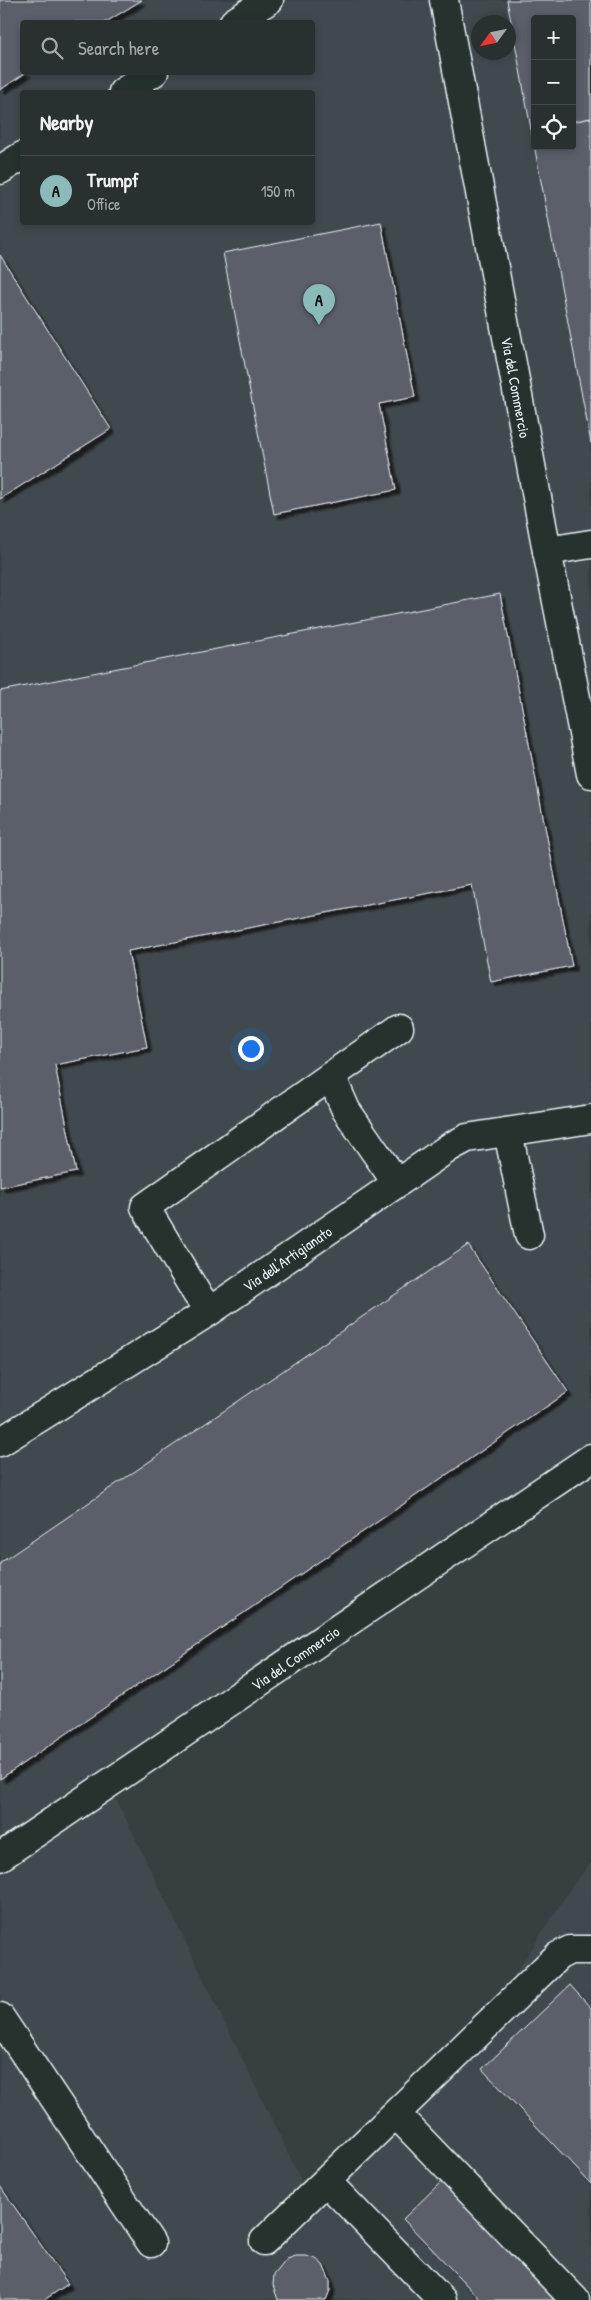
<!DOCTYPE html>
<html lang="en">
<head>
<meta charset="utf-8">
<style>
	:root { --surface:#283030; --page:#303838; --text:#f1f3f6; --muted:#a5a9ab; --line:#444b4c; --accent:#8bbbb9 }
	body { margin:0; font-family:"Patrick Hand",sans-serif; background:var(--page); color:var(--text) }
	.controls { position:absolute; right:15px; top:15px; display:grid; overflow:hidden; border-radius:5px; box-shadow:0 2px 8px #0003 }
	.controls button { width:45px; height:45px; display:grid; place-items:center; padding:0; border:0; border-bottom:1px solid var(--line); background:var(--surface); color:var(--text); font:25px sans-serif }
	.compass { position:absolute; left:471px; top:15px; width:45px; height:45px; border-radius:50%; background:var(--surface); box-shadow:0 2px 8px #0003; rotate:237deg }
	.you { position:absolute; left:250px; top:1048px; width:18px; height:18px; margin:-12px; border:4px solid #fff; border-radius:50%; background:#1a73e8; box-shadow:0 0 0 8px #1a73e833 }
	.badge { display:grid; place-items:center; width:32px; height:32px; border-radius:50%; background:var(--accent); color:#111; font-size:16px; font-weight:700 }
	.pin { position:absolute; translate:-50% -41px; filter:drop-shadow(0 1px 2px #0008) }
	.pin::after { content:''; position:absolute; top:26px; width:18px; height:15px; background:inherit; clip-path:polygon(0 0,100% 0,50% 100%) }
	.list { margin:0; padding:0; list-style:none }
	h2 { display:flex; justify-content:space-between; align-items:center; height:65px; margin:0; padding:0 20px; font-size:21px }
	h2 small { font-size:16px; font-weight:400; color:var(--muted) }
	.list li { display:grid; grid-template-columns:32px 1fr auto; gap:15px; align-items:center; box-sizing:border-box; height:70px; padding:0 20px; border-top:1px solid var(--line) }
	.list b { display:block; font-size:19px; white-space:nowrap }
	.list p { margin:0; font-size:16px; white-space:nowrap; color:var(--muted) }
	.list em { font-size:16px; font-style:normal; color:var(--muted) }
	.icon { flex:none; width:28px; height:28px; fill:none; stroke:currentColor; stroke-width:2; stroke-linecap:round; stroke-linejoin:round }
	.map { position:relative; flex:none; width:591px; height:2300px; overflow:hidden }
	.search { position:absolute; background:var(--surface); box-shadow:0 2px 8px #0003; left:20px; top:20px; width:295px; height:55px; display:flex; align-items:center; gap:12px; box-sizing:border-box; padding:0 18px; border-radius:5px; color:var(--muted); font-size:19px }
	.panel { position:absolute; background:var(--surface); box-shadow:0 2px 8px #0003; left:20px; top:90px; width:295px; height:135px; border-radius:5px }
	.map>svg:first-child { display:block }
	.built { fill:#41494d; fill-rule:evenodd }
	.building { fill:#5a5e6b; stroke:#e8f1f8; filter:url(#shadow) }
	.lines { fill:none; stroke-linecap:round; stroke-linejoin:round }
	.minor-casing { stroke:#e8f1f8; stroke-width:31 }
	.minor { stroke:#26332d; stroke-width:28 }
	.labels { text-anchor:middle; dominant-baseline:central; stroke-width:5; stroke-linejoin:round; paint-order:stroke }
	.street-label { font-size:15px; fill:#e8f1f8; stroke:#26332d }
</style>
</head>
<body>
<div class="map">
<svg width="591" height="2300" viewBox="0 0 591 2300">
	<defs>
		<filter id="shadow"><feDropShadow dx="4.5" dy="4.5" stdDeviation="1" flood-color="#0009"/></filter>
	</defs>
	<rect width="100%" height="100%" fill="#364040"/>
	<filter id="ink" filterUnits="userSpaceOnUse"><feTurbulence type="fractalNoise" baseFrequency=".02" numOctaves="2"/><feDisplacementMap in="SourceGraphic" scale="10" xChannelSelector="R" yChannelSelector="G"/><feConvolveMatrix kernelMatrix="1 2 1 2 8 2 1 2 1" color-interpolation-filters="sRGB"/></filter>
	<g filter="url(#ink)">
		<!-- built -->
		<path class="built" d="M0,0H591V1458L109,1784L304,2186L506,1988L572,1886L591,1863V2300H0ZM535,19H572V146H535ZM22,22H312V72H22ZM478,22H508V52H478ZM22,92H312V222H22Z"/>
		<!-- building -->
		<g class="building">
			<polygon points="0,0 142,0 106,22 22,22 22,72 27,72 0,90"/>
			<polygon points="507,0 591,0 591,118 572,122 572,19 535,19 535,129 531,129"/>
			<polygon points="591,118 591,443 531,129 535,129 535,146 572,146 572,122"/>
			<polygon points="381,222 415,397 379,404 396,490 274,514 223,253"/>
			<polygon points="0,255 111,429 0,499"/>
			<polygon points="500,594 572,966 491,982 472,885 128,951 147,1047 55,1065 76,1172 0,1187 0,691"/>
			<polygon points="468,1245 568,1392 0,1779 0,1563"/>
			<polygon points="570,1985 591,2008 591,2184 482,2069"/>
			<polygon points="442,2181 557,2300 481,2300 403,2219"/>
			<polygon points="0,2186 68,2284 44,2300 0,2300"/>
			<polygon points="296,2256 306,2256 316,2259 323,2265 330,2281 330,2290 326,2300 278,2300 273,2285 274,2275 287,2259"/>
		</g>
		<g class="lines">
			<defs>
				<g id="minor">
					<path id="s1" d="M444,0L547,551L591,774"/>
					<polyline points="234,22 269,0"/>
					<polyline points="123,92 154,72"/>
					<polyline points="0,170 22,156"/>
					<polyline points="547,551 591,544"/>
					<polyline points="331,1076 346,1110 396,1182"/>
					<polyline points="508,1132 529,1235"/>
					<polyline points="210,1311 197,1294 145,1207 399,1028"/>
					<path id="s2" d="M0,1442L210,1311L450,1147L467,1138L591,1119"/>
					<path id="s3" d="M0,1857L591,1458"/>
					<polyline points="0,2017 151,2243"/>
					<polyline points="396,2114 575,2300"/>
					<polyline points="326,2181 442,2300"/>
					<polyline points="264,2241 558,1956 570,1950 591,1950"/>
				</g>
			</defs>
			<!-- minor casing -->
			<use href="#minor" class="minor-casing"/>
			<!-- minor -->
			<use href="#minor" class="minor"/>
		</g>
	</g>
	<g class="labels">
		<!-- street labels -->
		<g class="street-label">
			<text stroke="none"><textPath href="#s1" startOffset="394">Via del Commercio</textPath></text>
			<text stroke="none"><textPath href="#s2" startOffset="341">Via dell'Artigianato</textPath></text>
			<text stroke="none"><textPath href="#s3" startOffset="356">Via del Commercio</textPath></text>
		</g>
	</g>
</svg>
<div class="controls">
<button>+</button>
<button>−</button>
<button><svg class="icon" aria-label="locate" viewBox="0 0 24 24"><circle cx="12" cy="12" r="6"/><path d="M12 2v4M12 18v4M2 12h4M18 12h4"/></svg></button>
</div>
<svg class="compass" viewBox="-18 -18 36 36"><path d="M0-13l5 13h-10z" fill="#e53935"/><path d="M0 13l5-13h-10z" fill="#a5a9ab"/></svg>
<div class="you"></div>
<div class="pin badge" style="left:319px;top:325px">A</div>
<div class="search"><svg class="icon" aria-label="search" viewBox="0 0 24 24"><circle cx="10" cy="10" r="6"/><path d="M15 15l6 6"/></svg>Search here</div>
<section class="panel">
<h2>Nearby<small></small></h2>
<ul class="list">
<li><span class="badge">A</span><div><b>Trumpf</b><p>Office</p></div><em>150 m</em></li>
</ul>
</section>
</div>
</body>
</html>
